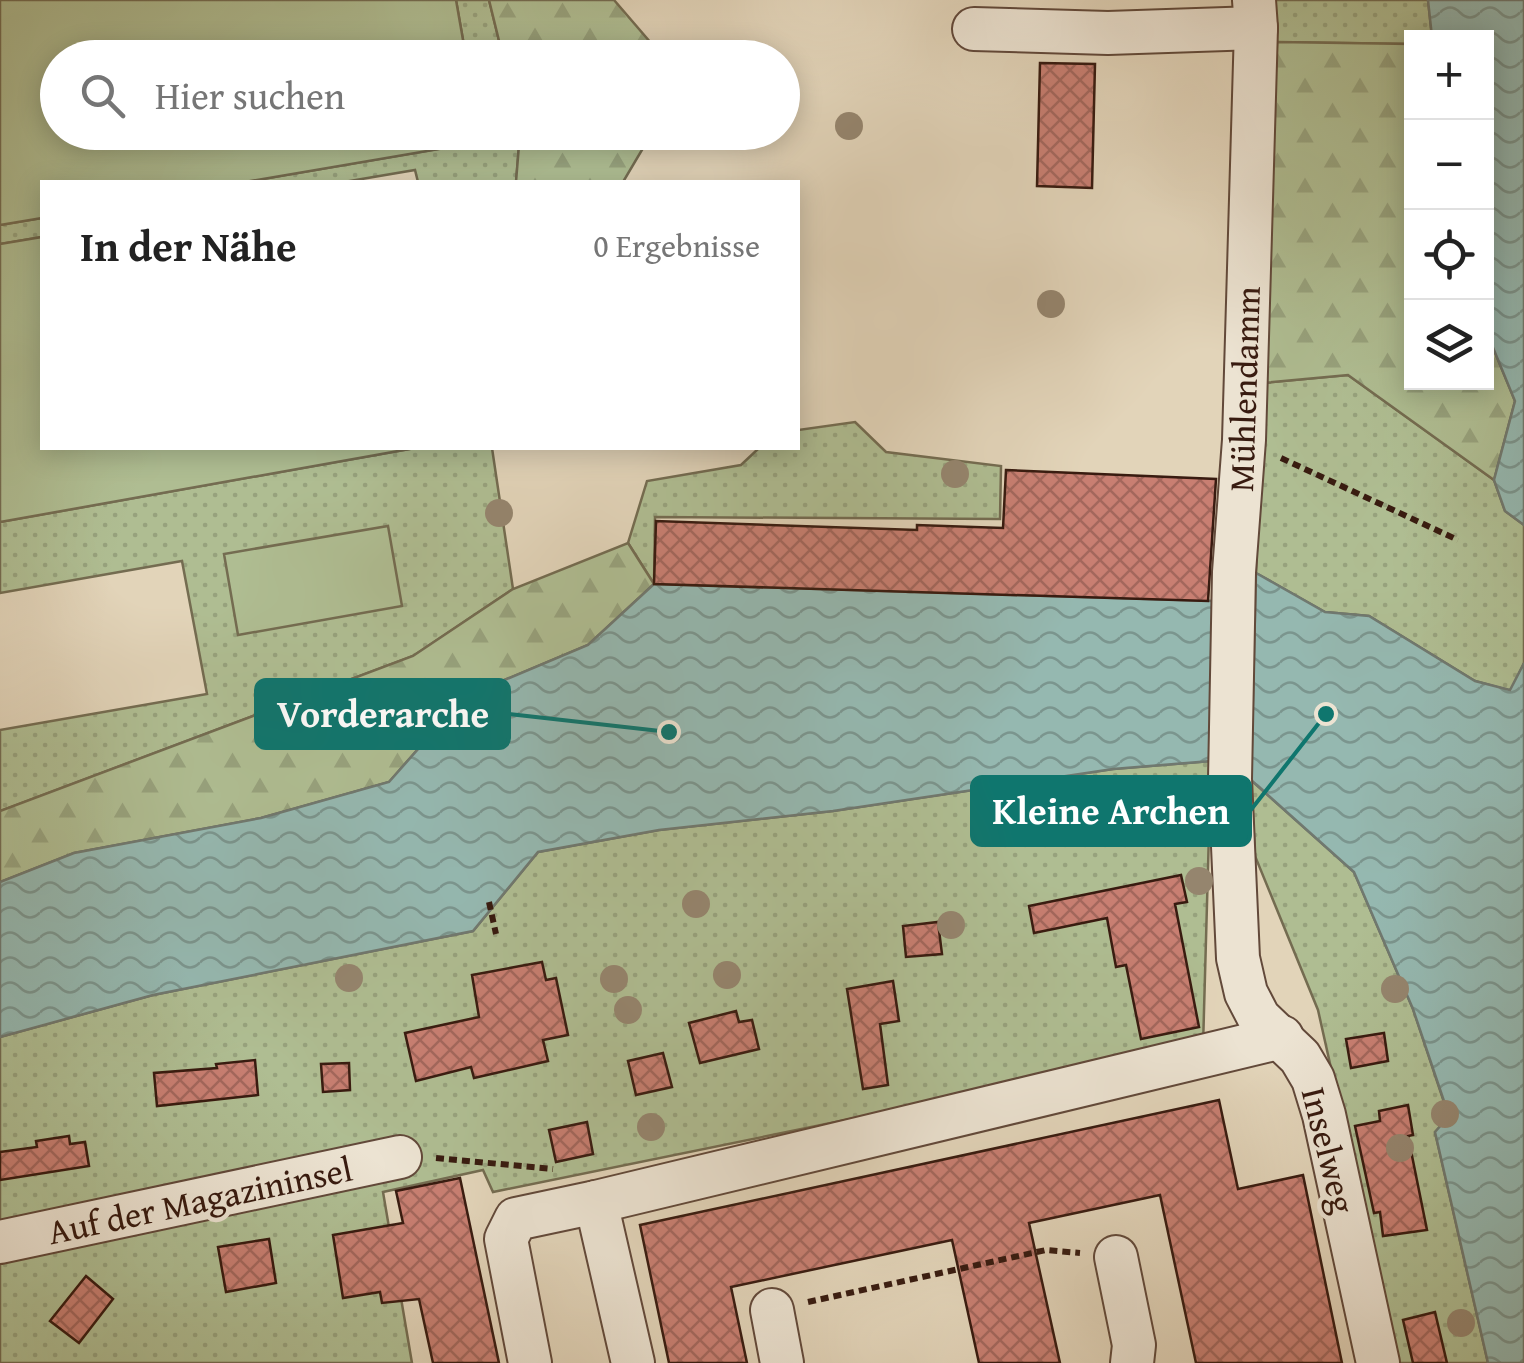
<!DOCTYPE html>
<html lang="de">
<head>
<meta charset="utf-8">
<style>
	:root { --surface:#fff; --page:#f6f6f6; --text:#222; --muted:#767676; --line:#e0e0e0 }
	body { margin:0; font-family:"Gentium Book Plus",serif; background:var(--page); color:var(--text) }
	.controls { position:absolute; right:30px; top:30px; display:grid; overflow:hidden; border-radius:0px; box-shadow:0 5px 25px #0003 }
	.controls button { width:90px; height:90px; display:grid; place-items:center; padding:0; border:0; border-bottom:2px solid var(--line); background:var(--surface); color:var(--text); font:50px sans-serif }
	.list { margin:0; padding:0; list-style:none }
	h2 { display:flex; justify-content:space-between; align-items:center; height:130px; margin:0; padding:0 40px; font-size:42px }
	h2 small { font-size:32px; font-weight:400; color:var(--muted) }
	.icon { flex:none; width:55px; height:55px; fill:none; stroke:currentColor; stroke-width:2; stroke-linecap:round; stroke-linejoin:round }
	.map { position:relative; flex:none; width:1524px; height:1363px; overflow:hidden }
	.search { position:absolute; background:var(--surface); box-shadow:0 5px 25px #0003; left:40px; top:40px; width:760px; height:110px; display:flex; align-items:center; gap:25px; box-sizing:border-box; padding:0 35px; border-radius:55px; color:var(--muted); font-size:38px }
	.panel { position:absolute; background:var(--surface); box-shadow:0 5px 25px #0003; left:40px; top:180px; width:760px; height:270px; border-radius:0px }
	.map>svg:first-child { display:block }
	.grass { fill:url(#grass-dots); stroke:#746c51; stroke-width:2.5 }
	.forest { fill:url(#forest-firs); stroke:#746c51; stroke-width:2.5 }
	.pitch { fill:#afbd92; stroke:#746c51; stroke-width:2.5 }
	.water { fill:url(#water-waves); stroke:#707970; stroke-width:2.5 }
	.building { fill:url(#building-cross-hatch); stroke:#381b10; stroke-width:2.5 }
	.lines { fill:none; stroke-linecap:round; stroke-linejoin:round }
	.minor-casing { stroke:#62493a; stroke-width:46 }
	.path { stroke:#381b10; stroke-width:6; stroke-dasharray:8 5; stroke-linecap:butt }
	.minor { stroke:#ece3d2; stroke-width:42 }
	.tree { fill:#95856e }
	.labels { text-anchor:middle; dominant-baseline:central; stroke-width:9; stroke-linejoin:round; paint-order:stroke }
	.street-label { font-size:35px; fill:#381b10; stroke:#ece3d2 }
	.leader { fill:none; stroke:#0f766e; stroke-width:4 }
	.callout-dot { fill:#0f766e; stroke:#ece3d2; stroke-width:4 }
	.callout { fill:#0f766e; stroke:#0f766e; stroke-width:4 }
	.callout-label { font-size:38px; text-anchor:middle; font-weight:bold; fill:#fff }
</style>
</head>
<body>
<div class="map">
<svg width="1524" height="1363" viewBox="0 0 1524 1363">
	<defs>
		<pattern id="grass-dots" width="8" height="8" patternUnits="userSpaceOnUse" patternTransform="scale(2.5)"><rect width="8" height="8" fill="#afbd92"/><path d="M2 2h.1M6 6h.1" fill="none" stroke="#97a27d" stroke-width="1.8" stroke-linecap="round"/></pattern>
		<pattern id="forest-firs" width="22" height="20" patternUnits="userSpaceOnUse" patternTransform="scale(2.5)"><rect width="22" height="20" fill="#afbd92"/><path d="M5 1l3.5 6h-7zM16 11l3.5 6h-7z" fill="#97a27d"/></pattern>
		<pattern id="water-waves" width="16" height="10" patternUnits="userSpaceOnUse" patternTransform="scale(2.5)"><rect width="16" height="10" fill="#95b8b0"/><path d="M0 5q4-4 8 0t8 0" fill="none" stroke="#7b958e"/></pattern>
		<pattern id="building-cross-hatch" width="8" height="8" patternUnits="userSpaceOnUse" patternTransform="scale(2.5)"><rect width="8" height="8" fill="#c87f72"/><path d="M0 0l8 8M0 8l8-8" fill="none" stroke="#a3675c"/></pattern>
	</defs>
	<rect width="100%" height="100%" fill="#e2d4b9"/>
	<filter id="stains"><feTurbulence type="fractalNoise" baseFrequency=".002" numOctaves="4"/><feColorMatrix values="0 0 0 0 .2 0 0 0 0 .09 0 0 0 0 .02 0 0 0 .5 -.17"/></filter>
	<radialGradient id="worn" r=".72"><stop offset=".6" stop-color="#630" stop-opacity="0"/><stop offset="1" stop-color="#630" stop-opacity=".3"/></radialGradient>
	<!-- grass -->
	<g class="grass">
		<polygon points="456,0 489,0 503,57 466,57"/>
		<polygon points="1274,0 1428,0 1432,37 1412,38 1411,44 1277,42"/>
		<polygon points="479,133 520,133 516,182 418,182 415,170 344,182 245,182 479,142"/>
		<polygon points="42,218 42,237 0,244 0,225"/>
		<polygon points="1348,375 1494,480 1505,511 1524,525 1524,663 1511,691 1475,681 1369,616 1325,612 1256,573 1263,383"/>
		<polygon points="855,422 886,452 1001,466 1000,519 655,517 654,584 628,543 647,481 741,465 759,448 798,448 798,430"/>
		<polygon points="415,448 492,448 513,589 413,656 0,811 0,730 207,694 182,561 0,593 0,522"/>
		<polygon points="1211,761 1203,1047 493,1192 483,1170 383,1192 412,1363 0,1363 0,1037 153,995 473,931 538,852 659,830 833,811 1113,769"/>
		<polygon points="1251,780 1354,872 1413,1009 1449,1117 1435,1132 1488,1363 1397,1363 1318,1010 1255,856"/>
	</g>
	<!-- forest -->
	<g class="forest">
		<polygon points="489,0 614,0 663,57 503,57"/>
		<polygon points="1277,42 1411,44 1412,382 1486,382 1487,333 1515,401 1494,480 1348,375 1263,383"/>
		<polygon points="520,133 521,132 652,133 623,182 516,182"/>
		<polygon points="628,543 654,584 588,645 464,697 389,782 261,818 74,853 0,882 0,811 413,656 513,589"/>
	</g>
	<!-- pitch -->
	<g class="pitch">
		<polygon points="0,0 456,0 466,57 58,58 58,132 479,132 480,142 245,182 42,182 42,218 0,225"/>
		<polygon points="42,237 42,448 415,448 0,522 0,244"/>
		<polygon points="388,526 402,606 238,635 224,554"/>
	</g>
	<!-- water -->
	<g class="water">
		<polygon points="1428,0 1524,0 1524,525 1505,511 1494,480 1515,401 1487,333 1486,38 1432,37"/>
		<polygon points="1256,573 1325,612 1369,616 1475,681 1510,690 1524,663 1524,1363 1488,1363 1435,1132 1449,1116 1413,1009 1354,872 1251,780"/>
		<polygon points="654,584 1215,601 1211,761 1113,769 833,811 659,830 538,852 473,931 153,995 0,1037 0,882 74,853 261,818 389,782 464,697 588,645"/>
	</g>
	<!-- building -->
	<g class="building">
		<polygon points="1040,63 1095,64 1092,188 1037,186"/>
		<polygon points="1006,470 1216,479 1208,601 654,584 656,521 917,530 917,525 1003,528"/>
		<polygon points="1181,875 1187,902 1175,904 1199,1027 1141,1039 1126,965 1116,967 1107,918 1034,933 1029,906"/>
		<polygon points="938,922 942,954 906,957 903,926"/>
		<polygon points="542,962 546,980 556,978 568,1035 543,1040 548,1061 474,1078 471,1067 416,1081 405,1033 479,1017 472,975"/>
		<polygon points="893,981 899,1021 880,1024 888,1085 863,1089 847,989"/>
		<polygon points="736,1011 739,1022 752,1020 759,1049 700,1063 689,1023"/>
		<polygon points="1384,1033 1388,1061 1351,1068 1346,1039"/>
		<polygon points="663,1053 672,1087 636,1095 628,1061"/>
		<polygon points="255,1060 258,1095 157,1106 154,1073 217,1068 216,1064"/>
		<polygon points="349,1063 350,1090 323,1092 321,1064"/>
		<polygon points="1219,1100 1238,1189 1303,1175 1342,1363 1196,1363 1160,1195 1029,1223 1060,1363 979,1363 952,1240 731,1287 747,1363 669,1363 640,1225"/>
		<polygon points="1408,1105 1413,1135 1408,1136 1427,1230 1383,1236 1380,1212 1374,1213 1355,1126 1380,1121 1379,1111"/>
		<polygon points="587,1122 593,1154 556,1162 549,1130"/>
		<polygon points="69,1136 70,1144 85,1142 89,1166 0,1180 0,1152 37,1147 36,1141"/>
		<polygon points="460,1178 499,1363 433,1363 419,1299 382,1303 380,1292 343,1298 333,1235 403,1223 396,1191"/>
		<polygon points="269,1239 276,1283 226,1292 218,1247"/>
		<polygon points="86,1276 113,1299 79,1343 50,1321"/>
		<polygon points="1435,1312 1447,1363 1413,1363 1403,1320"/>
	</g>
	<g class="lines">
		<defs>
			<g id="minor">
				<polyline points="1254,0 1256,28 1244,440 1234,572 1230,779 1238,958 1246,993 1259,1018 1300,1057 1313,1079 1324,1115 1378,1363"/>
				<polyline points="974,29 1108,33 1256,28"/>
				<polyline points="0,1242 400,1157"/>
				<polyline points="1116,1257 1134,1345 1132,1363"/>
				<polyline points="772,1310 782,1363"/>
				<polyline points="530,1363 506,1239 516,1219 596,1202"/>
				<polyline points="633,1363 596,1202 1282,1037"/>
			</g>
		</defs>
		<!-- minor casing -->
		<use href="#minor" class="minor-casing"/>
		<!-- path -->
		<g class="path">
			<polyline points="1281,458 1458,540"/>
			<polyline points="489,902 496,934"/>
			<polyline points="436,1158 553,1169"/>
			<polyline points="808,1302 1046,1250 1080,1253"/>
		</g>
		<!-- minor -->
		<use href="#minor" class="minor"/>
	</g>
	<!-- trees -->
	<g class="tree">
		<circle cx="849" cy="126" r="14"/>
		<circle cx="1051" cy="304" r="14"/>
		<circle cx="955" cy="474" r="14"/>
		<circle cx="499" cy="513" r="14"/>
		<circle cx="1199" cy="881" r="14"/>
		<circle cx="696" cy="904" r="14"/>
		<circle cx="951" cy="925" r="14"/>
		<circle cx="727" cy="975" r="14"/>
		<circle cx="349" cy="978" r="14"/>
		<circle cx="614" cy="979" r="14"/>
		<circle cx="1395" cy="989" r="14"/>
		<circle cx="628" cy="1010" r="14"/>
		<circle cx="1445" cy="1114" r="14"/>
		<circle cx="651" cy="1127" r="14"/>
		<circle cx="1400" cy="1148" r="14"/>
		<circle cx="1461" cy="1323" r="14"/>
	</g>
	<g class="labels">
		<!-- street labels -->
		<g class="street-label">
			<text transform="translate(1244 389) rotate(-88)">Mühlendamm</text>
			<text transform="translate(1329 1150) rotate(76)">Inselweg</text>
			<text transform="translate(200 1200) rotate(-12)">Auf der Magazininsel</text>
		</g>
	</g>
	<!-- callouts -->
	<path class="leader" d="M669 732L509 714M1326 714L1250 811"/>
	<g class="callout-dot">
		<circle cx="669" cy="732" r="10"/>
		<circle cx="1326" cy="714" r="10"/>
	</g>
	<g class="callout">
		<rect x="256" y="680" width="253" height="68" rx="10"/>
		<rect x="972" y="777" width="278" height="68" rx="10"/>
	</g>
	<g class="callout-label">
		<text x="383" y="727">Vorderarche</text>
		<text x="1111" y="824">Kleine Archen</text>
	</g>
	<rect width="100%" height="100%" filter="url(#stains)"/>
	<rect width="100%" height="100%" fill="url(#worn)"/>
</svg>
<div class="controls">
<button>+</button>
<button>−</button>
<button><svg class="icon" aria-label="locate" viewBox="0 0 24 24"><circle cx="12" cy="12" r="6"/><path d="M12 2v4M12 18v4M2 12h4M18 12h4"/></svg></button>
<button><svg class="icon" aria-label="layers" viewBox="0 0 24 24"><path d="M12 4l9 5-9 5-9-5zM3 14l9 5 9-5"/></svg></button>
</div>
<div class="search"><svg class="icon" aria-label="search" viewBox="0 0 24 24"><circle cx="10" cy="10" r="6"/><path d="M15 15l6 6"/></svg>Hier suchen</div>
<section class="panel">
<h2>In der Nähe<small>0 Ergebnisse</small></h2>
<ul class="list">
</ul>
</section>
</div>
</body>
</html>
